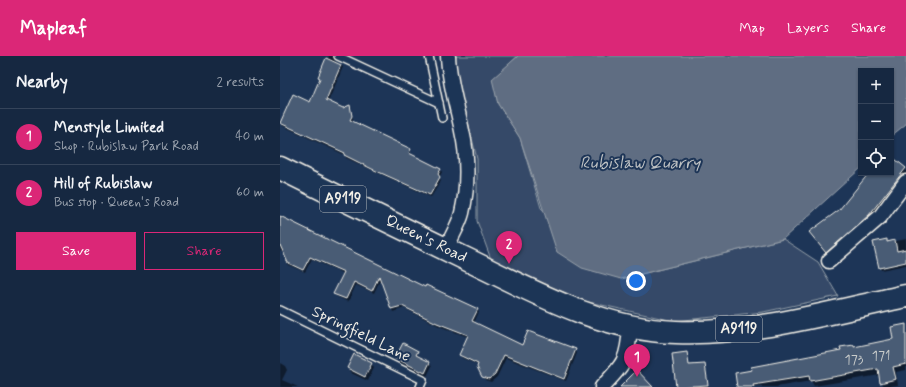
<!DOCTYPE html>
<html lang="en">
<head>
<meta charset="utf-8">
<style>
	:root { --surface:#162841; --page:#1f3048; --text:#f1f3f6; --muted:#9ea6b1; --line:#35445a; --accent:#db2777 }
	body { margin:0; font-family:Mynerve,sans-serif; background:var(--page); color:var(--text) }
	.controls { position:absolute; right:12px; top:12px; display:grid; overflow:hidden; border-radius:0px; box-shadow:0 1px 3px #0004 }
	.controls button { width:36px; height:36px; display:grid; place-items:center; padding:0; border:0; border-bottom:1px solid var(--line); background:var(--surface); color:var(--text); font:20px sans-serif }
	.you { position:absolute; left:356px; top:225px; width:14px; height:14px; margin:-10px; border:3px solid #fff; border-radius:50%; background:#1a73e8; box-shadow:0 0 0 6px #1a73e833 }
	.badge { display:grid; place-items:center; width:26px; height:26px; border-radius:50%; background:var(--accent); color:#fff; font-size:13px; font-weight:700 }
	.pin { position:absolute; translate:-50% -33px; filter:drop-shadow(0 1px 2px #0008) }
	.pin::after { content:''; position:absolute; top:21px; width:14px; height:12px; background:inherit; clip-path:polygon(0 0,100% 0,50% 100%) }
	.list { margin:0; padding:0; list-style:none }
	h2 { display:flex; justify-content:space-between; align-items:center; height:52px; margin:0; padding:0 16px; font-size:17px }
	h2 small { font-size:13px; font-weight:400; color:var(--muted) }
	.list li { display:grid; grid-template-columns:26px 1fr auto; gap:12px; align-items:center; box-sizing:border-box; height:56px; padding:0 16px; border-top:1px solid var(--line) }
	.list b { display:block; font-size:15px; white-space:nowrap }
	.list p { margin:0; font-size:13px; white-space:nowrap; color:var(--muted) }
	.list em { font-size:13px; font-style:normal; color:var(--muted) }
	.actions { display:flex; gap:8px; padding:12px 16px }
	.actions a { flex:1; padding:9px 0; border:1px solid var(--accent); border-radius:0px; text-align:center; font-size:14px; color:var(--accent) }
	.actions .main { background:var(--accent); color:#fff }
	.icon { flex:none; width:22px; height:22px; fill:none; stroke:currentColor; stroke-width:2; stroke-linecap:round; stroke-linejoin:round }
	.map { position:relative; flex:none; width:626px; height:331px; overflow:hidden }
	header { display:flex; align-items:center; gap:24px; box-sizing:border-box; height:56px; padding:0 20px; background:var(--accent); color:#fff }
	header strong { font-size:19px }
	nav { display:flex; gap:22px; margin-inline-start:auto; font-size:14px }
	main { display:flex }
	aside { flex:1; background:var(--surface) }
	.map>svg:first-child { display:block }
	.green { fill:#354a67; stroke:#949ea8 }
	.water { fill:#5e6d82; stroke:#9aa2ab }
	.shadow { fill:#0007 }
	.building { fill:#485b74; stroke:#f4f1e8 }
	.lines { fill:none; stroke-linecap:round; stroke-linejoin:round }
	.service-casing { stroke:#f4f1e8; stroke-width:10 }
	.minor-casing { stroke:#f4f1e8; stroke-width:17 }
	.primary-casing { stroke:#f4f1e8; stroke-width:25 }
	.service { stroke:#1d3557; stroke-width:7 }
	.minor { stroke:#1d3557; stroke-width:14 }
	.primary { stroke:#1d3557; stroke-width:22 }
	.labels { text-anchor:middle; dominant-baseline:central; stroke-width:4; stroke-linejoin:round; paint-order:stroke }
	.number-label { font-size:14px; fill:#c9cccb }
	.shield { fill:#1d3557; stroke:#b4b9bc; stroke-width:1 }
	.shield-label { font-size:15px; font-weight:bold; fill:#f4f1e8 }
	.street-label { font-size:16px; fill:#f4f1e8; stroke:#1d3557 }
	.water-label { font-size:17px; font-style:italic; fill:#c0c3c4; stroke:#1d3557 }
</style>
</head>
<body>
<header>
<strong>Mapleaf</strong>
<nav><a>Map</a><a>Layers</a><a>Share</a></nav>
</header>
<main>
<aside>
<h2>Nearby<small>2 results</small></h2>
<ul class="list">
<li><span class="badge">1</span><div><b>Menstyle Limited</b><p>Shop · Rubislaw Park Road</p></div><em>40 m</em></li>
<li><span class="badge">2</span><div><b>Hill of Rubislaw</b><p>Bus stop · Queen's Road</p></div><em>60 m</em></li>
</ul>
<div class="actions"><a class="main">Save</a><a>Share</a></div>
</aside>
<div class="map">
<svg width="626" height="331" viewBox="0 0 626 331">
	<rect width="100%" height="100%" fill="#1d3557"/>
	<filter id="ink" filterUnits="userSpaceOnUse"><feTurbulence type="fractalNoise" baseFrequency=".025" numOctaves="2"/><feDisplacementMap in="SourceGraphic" scale="8" xChannelSelector="R" yChannelSelector="G"/><feConvolveMatrix kernelMatrix="1 2 1 2 8 2 1 2 1" color-interpolation-filters="sRGB"/></filter>
	<g filter="url(#ink)">
		<!-- green -->
		<polygon class="green" points="176,0 238,0 213,23 218,48 240,82 261,152 341,223 503,183 538,206 558,240 483,256 394,265 304,245 212,206 197,165 197,103 174,8"/>
		<!-- water -->
		<polygon class="water" points="238,0 626,0 626,68 611,80 611,15 581,15 581,112 503,183 341,223 302,212 277,196 240,82 218,48 212,23"/>
		<!-- shadow -->
		<g class="shadow">
			<polygon points="49,0 55,0 55,5 63,11 48,46 63,53 70,50 73,63 72,66 130,94 131,96 130,99 160,113 162,116 159,122 161,125 151,141 66,102 65,99 3,70 1,67 31,47"/>
			<polygon points="611,102 626,112 626,127 551,205 530,177 559,154 589,117 611,117"/>
			<polygon points="0,161 145,232 197,253 199,256 194,267 243,290 295,294 297,297 286,325 226,302 217,321 211,326 205,324 198,309 182,302 180,299 188,281 159,270 124,252 113,256 101,222 94,237 76,229 68,246 56,240 55,238 64,218 32,203 25,216 8,209 6,206 9,199 0,195"/>
			<polygon points="626,183 626,209 601,214 600,212 606,185 607,187"/>
			<polygon points="626,269 626,314 616,316 618,329 604,331 600,319 534,330 531,325 496,331 458,331 575,292 614,284"/>
			<polygon points="137,295 138,301 150,307 152,310 147,320 119,306 116,302"/>
			<polygon points="407,297 409,310 425,309 428,331 397,331 393,299"/>
			<polygon points="0,307 5,310 7,314 2,324 18,331 0,331"/>
			<polygon points="91,307 94,312 88,325 71,317 68,312"/>
		</g>
		<!-- building -->
		<g class="building">
			<polygon points="46,2 61,9 46,44 63,52 70,49 72,60 70,64 131,93 129,97 161,113 158,118 160,121 150,139 92,113 64,99 65,97 0,67 13,38 30,46 40,22 38,21"/>
			<polygon points="611,100 626,112 589,159 546,197 529,176 559,154 589,117 611,117"/>
			<polygon points="0,160 145,231 146,229 198,253 192,265 242,289 248,275 296,293 284,323 224,299 215,318 209,323 202,321 197,311 198,308 179,299 188,279 157,267 122,250 111,253 99,220 92,235 74,226 66,243 53,238 64,216 30,201 23,214 8,207 0,189"/>
			<polygon points="607,183 607,186 615,184 617,195 626,193 626,206 599,212 593,186"/>
			<polygon points="626,268 626,308 613,311 616,323 600,327 598,313 530,325 529,320 473,329 474,331 457,331 455,317 472,314 471,311 561,294 560,291 574,289 574,291 613,283 611,271"/>
			<polygon points="123,287 138,295 136,299 150,306 145,317 115,302"/>
			<polygon points="407,296 409,309 425,308 428,329 396,331 392,298"/>
			<polygon points="74,298 92,307 85,321 67,312"/>
			<polygon points="357,314 373,331 340,331"/>
		</g>
		<g class="lines">
			<defs>
				<g id="service">
					<polyline points="58,0 159,47"/>
					<polyline points="149,0 162,62"/>
					<polyline points="0,254 143,324 140,331"/>
				</g>
				<g id="minor">
					<path d="M166,193C171,181 179,169 182,157C188,131 188,100 182,75C177,49 169,26 168,0"/>
					<polyline points="549,205 600,161 626,126"/>
					<path d="M322,331C344,308 348,304 350,271"/>
				</g>
				<path id="primary" d="M0,112C62,143 124,173 186,203C252,235 321,274 396,276C473,279 551,256 626,240"/>
			</defs>
			<!-- service casing -->
			<use href="#service" class="service-casing"/>
			<!-- minor casing -->
			<use href="#minor" class="minor-casing"/>
			<!-- primary casing -->
			<use href="#primary" class="primary-casing"/>
			<!-- service -->
			<use href="#service" class="service"/>
			<!-- minor -->
			<use href="#minor" class="minor"/>
			<!-- primary -->
			<use href="#primary" class="primary"/>
		</g>
	</g>
	<g class="labels">
		<!-- number labels -->
		<g class="number-label">
			<text x="601" y="300">171</text>
			<text x="574" y="304">173</text>
		</g>
		<!-- shield labels -->
		<g class="shield">
			<rect x="40" y="130" width="46" height="26" rx="3"/>
			<rect x="436" y="260" width="46" height="26" rx="3"/>
		</g>
		<g class="shield-label">
			<text x="63" y="143">A9119</text>
			<text x="459" y="273">A9119</text>
		</g>
		<!-- street labels -->
		<g class="street-label">
			<text transform="translate(146 183) rotate(26)">Queen's Road</text>
			<text transform="translate(81 278) rotate(26)">Springfield Lane</text>
		</g>
		<!-- water labels -->
		<g class="water-label">
			<text x="360" y="107">Rubislaw Quarry</text>
		</g>
	</g>
</svg>
<div class="controls">
<button>+</button>
<button>−</button>
<button><svg class="icon" aria-label="locate" viewBox="0 0 24 24"><circle cx="12" cy="12" r="6"/><path d="M12 2v4M12 18v4M2 12h4M18 12h4"/></svg></button>
</div>
<div class="you"></div>
<div class="pin badge" style="left:357px;top:321px">1</div>
<div class="pin badge" style="left:229px;top:208px">2</div>
</div>
</main>
</body>
</html>
